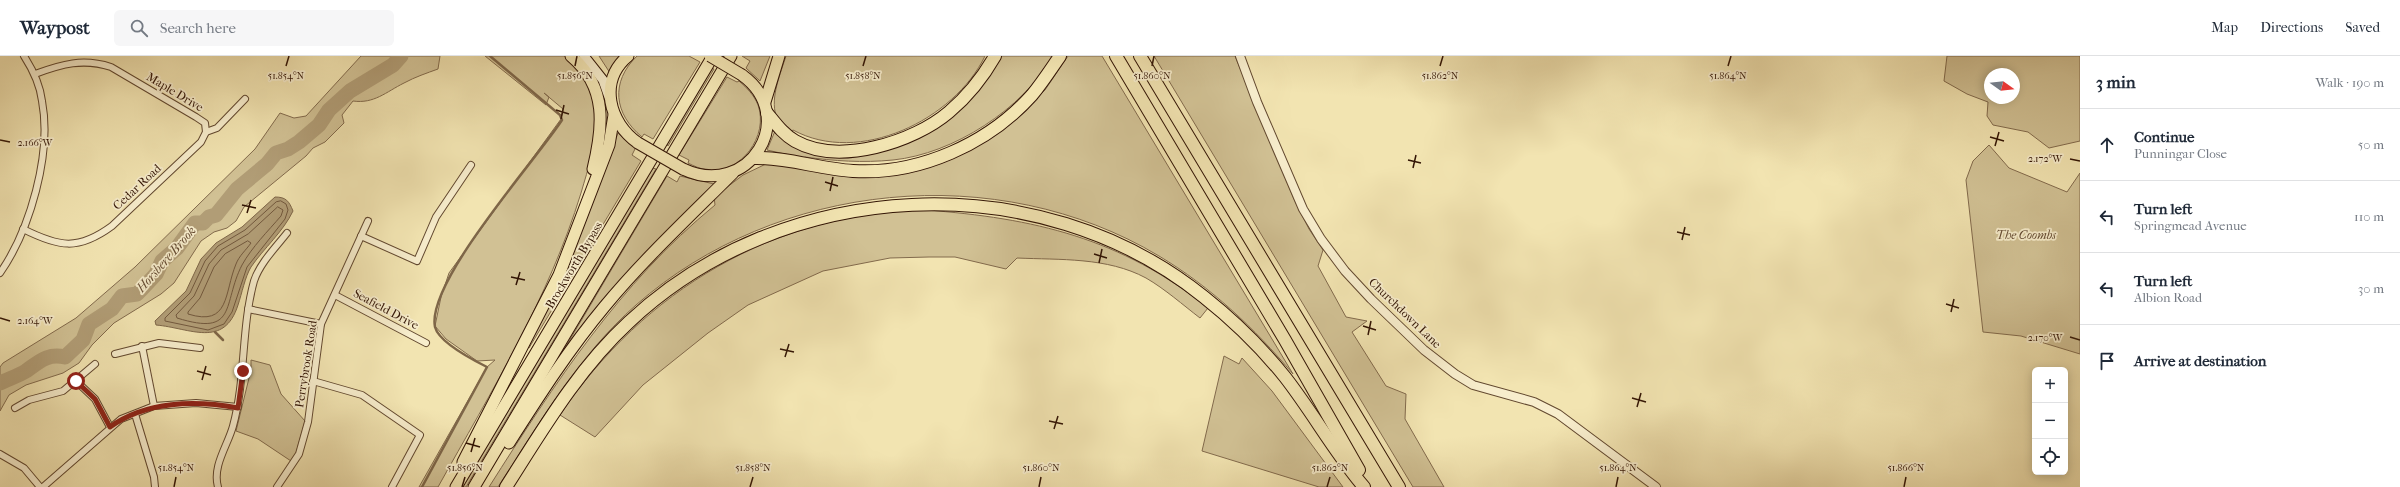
<!DOCTYPE html>
<html lang="en">
<head>
<meta charset="utf-8">
<style>
	:root { --surface:#fff; --page:#f6f6f7; --text:#1f2937; --muted:#747a83; --line:#e0e1e3 }
	body { margin:0; font-family:"IM FELL French Canon",serif; background:var(--page); color:var(--text) }
	.controls { position:absolute; right:12px; bottom:12px; display:grid; overflow:hidden; border-radius:6px; box-shadow:0 2px 10px #0003 }
	.controls button { width:36px; height:36px; display:grid; place-items:center; padding:0; border:0; border-bottom:1px solid var(--line); background:var(--surface); color:var(--text); font:20px sans-serif }
	.compass { position:absolute; left:1984px; top:12px; width:36px; height:36px; border-radius:50%; background:var(--surface); box-shadow:0 2px 10px #0003; rotate:105deg }
	.stop { position:absolute; width:12px; height:12px; margin:-9px; border:3px solid #8f2418; border-radius:50%; background:#fff }
	.stop.end { background:#8f2418; border-color:#fff; box-shadow:0 1px 4px #0008 }
	.list { margin:0; padding:0; list-style:none }
	h2 { display:flex; justify-content:space-between; align-items:center; height:52px; margin:0; padding:0 16px; font-size:17px }
	h2 small { font-size:13px; font-weight:400; color:var(--muted) }
	.list li { display:grid; grid-template-columns:26px 1fr auto; gap:12px; align-items:center; box-sizing:border-box; height:72px; padding:0 16px; border-top:1px solid var(--line) }
	.list b { display:block; font-size:15px; white-space:nowrap }
	.list p { margin:0; font-size:13px; white-space:nowrap; color:var(--muted) }
	.list em { font-size:13px; font-style:normal; color:var(--muted) }
	.icon { flex:none; width:22px; height:22px; fill:none; stroke:currentColor; stroke-width:2; stroke-linecap:round; stroke-linejoin:round }
	.map { position:relative; flex:none; width:2080px; height:431px; overflow:hidden }
	header { display:flex; align-items:center; gap:24px; box-sizing:border-box; height:56px; padding:0 20px; background:var(--surface); border-bottom:1px solid var(--line) }
	header strong { font-size:19px }
	nav { display:flex; gap:22px; margin-inline-start:auto; font-size:14px }
	.search { width:280px; height:36px; background:var(--page); display:flex; align-items:center; gap:10px; box-sizing:border-box; padding:0 14px; border-radius:6px; color:var(--muted); font-size:15px }
	main { display:flex }
	aside { flex:1; background:var(--surface) }
	.map>svg:first-child { display:block }
	.green { fill:#d1c194; stroke:#826a4c; fill-rule:evenodd }
	.water { fill:#b19d76; stroke:#7e6648 }
	.lines { fill:none; stroke-linecap:round; stroke-linejoin:round }
	.shore { stroke:#72583d; stroke-width:1 }
	.stream { stroke:#7e6648; stroke-width:2.5 }
	.river { stroke:#b19d76; stroke-width:15 }
	.minor-casing { stroke:#62482f; stroke-width:8 }
	.tertiary-casing { stroke:#62482f; stroke-width:10 }
	.secondary-casing { stroke:#321404; stroke-width:11 }
	.trunk-casing { stroke:#321404; stroke-width:13 }
	.motorway-casing { stroke:#321404; stroke-width:14 }
	.minor { stroke:#f7edcc; stroke-width:6 }
	.tertiary { stroke:#f7edcc; stroke-width:8 }
	.secondary { stroke:#f7edcc; stroke-width:9 }
	.trunk { stroke:#f2e4b1; stroke-width:11 }
	.motorway { stroke:#f2e4b1; stroke-width:12 }
	.trunk-bridge-casing { stroke:#321404; stroke-width:13; stroke-linecap:butt }
	.trunk-bridge { stroke:#f2e4b1; stroke-width:11 }
	.route { stroke:#8f2418; stroke-width:5 }
	.ticks { fill:none; stroke:#321404; stroke-width:1.5 }
	.labels { text-anchor:middle; dominant-baseline:central; stroke-width:3.5; stroke-linejoin:round; paint-order:stroke }
	.street-label { font-size:12px; fill:#321404; stroke:#f7edcc }
	.park-label { font-size:12px; font-style:italic; fill:#62482f; stroke:#f7edcc }
	.water-label { font-size:13px; font-style:italic; fill:#654b32; stroke:#f7edcc }
	.ticks-label { font-size:10px; text-anchor:middle; fill:#321404; stroke:#f7edcc; stroke-width:3.5; stroke-linejoin:round; paint-order:stroke }
</style>
</head>
<body>
<header>
<strong>Waypost</strong>
<div class="search"><svg class="icon" aria-label="search" viewBox="0 0 24 24"><circle cx="10" cy="10" r="6"/><path d="M15 15l6 6"/></svg>Search here</div>
<nav><a>Map</a><a>Directions</a><a>Saved</a></nav>
</header>
<main>
<div class="map">
<svg width="2080" height="431" viewBox="0 0 2080 431">
	<rect width="100%" height="100%" fill="#f2e4b1"/>
	<filter id="stains"><feTurbulence type="fractalNoise" baseFrequency=".005" numOctaves="4"/><feColorMatrix values="0 0 0 0 .2 0 0 0 0 .09 0 0 0 0 .02 0 0 0 .5 -.17"/></filter>
	<radialGradient id="worn" r=".72"><stop offset=".6" stop-color="#630" stop-opacity="0"/><stop offset="1" stop-color="#630" stop-opacity=".3"/></radialGradient>
	<!-- green -->
	<g class="green">
		<path d="M361,0H440L438,13C427,17 415,21 404,27C386,36 374,48 353,45L342,59L344,67L325,86L313,92L306,100L244,151L236,165L227,172L214,176L201,185L174,227L161,238L114,267L92,289L79,307L63,317L26,329L9,339L0,355V311L3,307L76,262L135,211L255,93L280,57L294,62L306,60Z"/>
		<path d="M485,0H566C582,17 596,36 597,60C597,86 588,113 581,137C549,242 491,336 438,431H419L487,311L495,304L477,305L446,283L435,270L441,241L449,217L561,63L563,53L544,37L549,41L546,49Z"/>
		<polygon points="599,0 620,0 610,17"/>
		<path d="M637,0H689L700,6L653,83L644,78L642,81C614,58 610,26 637,0Z"/>
		<polygon points="742,0 770,0 760,25 746,12 750,5"/>
		<path d="M786,0H985C954,64 859,110 793,74L789,77C785,71 779,65 776,59C770,42 781,16 786,0Z"/>
		<path d="M998,0H1053C1023,53 953,98 893,104C863,107 834,105 805,101L803,102L767,94L775,75L832,97L928,75Z"/>
		<path d="M1068,0H1102L1293,318C1254,272 1211,231 1159,200C997,103 777,125 636,249C578,300 539,368 498,431H489C555,327 619,228 715,149L714,141L743,119L768,107L891,118L919,114L947,104L1025,54L1045,34Z"/>
		<polygon points="1154,0 1235,0 1294,143 1309,173 1323,194 1318,210 1346,261 1367,265 1352,276 1386,330 1406,338 1405,363 1444,431 1413,431"/>
		<path d="M1947,0H2080V85L2049,92L2028,76L1993,69L1987,60L1988,46L1967,38L1944,25ZM1990,18H2014V42H1990Z"/>
		<polygon points="711,12 714,13 668,90 667,88"/>
		<path d="M727,21L737,26L739,25C747,32 754,39 758,49C769,80 741,118 708,114C700,113 694,110 688,107L689,104L679,99Z"/>
		<polygon points="618,77 635,93 632,99 641,105 529,292 527,291 598,130"/>
		<polygon points="1989,89 2009,112 2067,136 2080,117 2080,298 2021,280 1983,276 1966,124 1973,105"/>
		<polygon points="653,112 656,113 466,431 462,431"/>
		<polygon points="667,120 677,126 680,120 714,128 553,312"/>
		<path d="M925,154C1034,162 1121,182 1208,252L1200,262C1183,249 1165,233 1146,222C1107,201 1060,204 1017,202L1006,213L955,201H929L890,202L823,215L748,249L708,277L643,329L595,381L560,359C644,234 774,157 925,154Z"/>
		<polygon points="1224,300 1239,308 1242,302 1272,335 1343,431 1319,431 1202,395"/>
		<polygon points="251,304 270,309 281,338 305,365 296,397 291,405 258,383 236,375 251,314"/>
	</g>
	<!-- water -->
	<path class="water" d="M275,141C286,141 289,145 293,155C283,176 264,192 251,211C245,221 242,237 238,249C224,293 190,272 156,269L155,265L186,235L201,203L216,187L242,171Z"/>
	<g class="lines">
		<!-- shore -->
		<g class="shore">
			<polygon points="281,145 286,148 288,154 285,163 247,211 232,256 224,268 208,274 165,265 165,262 190,237 205,205 218,190 245,174 276,146"/>
			<path d="M278,151L283,154L281,160C268,175 252,191 242,209C222,248 238,281 177,262L176,259L194,240L209,208L221,194L248,178Z"/>
			<path d="M248,185L251,187C246,194 239,200 236,208C224,237 230,271 188,258V256L200,242L214,211L225,198Z"/>
		</g>
		<!-- stream -->
		<g class="stream">
			<polyline points="215,276 223,284"/>
			<path d="M422,431L487,311C473,304 439,286 435,271C426,226 536,104 562,64L560,59L490,0"/>
		</g>
		<!-- river -->
		<path class="river" d="M0,327C8,323 18,320 26,315C39,306 47,297 65,301L83,284L89,268L112,253L122,240L137,238L142,233L156,218L162,205L177,192L195,167H203L209,161L216,159L237,133L267,108L276,97L288,93L299,86L319,69L329,54L350,35L393,9L401,0"/>
		<defs>
			<g id="minor">
				<path d="M35,18C62,8 83,2 111,11L196,61L205,67L206,76"/>
				<path d="M23,173C59,191 78,195 112,170L201,86L206,76L217,72L245,43"/>
				<polyline points="361,180 417,205 436,161 471,109"/>
				<path d="M0,217C30,174 52,98 42,45C40,28 33,14 24,0"/>
				<polyline points="335,239 426,287"/>
				<polyline points="248,253 321,268"/>
				<polyline points="142,290 154,350"/>
				<polyline points="115,298 159,287 200,292"/>
				<polyline points="76,325 95,343 110,371"/>
				<polyline points="313,325 362,339 420,379 392,431"/>
				<polyline points="15,352 29,344 63,335 95,308"/>
				<polyline points="135,358 154,421 155,431"/>
				<polyline points="0,398 24,412 40,431"/>
				<polyline points="43,431 121,363 154,350 196,347 238,351"/>
				<path d="M218,431C212,410 228,389 233,370C246,322 241,272 254,225C260,207 276,191 287,177"/>
				<polyline points="277,431 299,398 308,366 321,268 368,165"/>
			</g>
			<polyline id="tertiary" points="1240,0 1257,46 1303,153 1321,183 1345,215 1371,243 1424,294 1455,318 1473,329 1534,346 1558,358 1656,431"/>
			<polyline id="secondary" points="584,0 603,24 609,41"/>
			<g id="trunk">
				<path d="M571,0C608,31 603,72 593,113"/>
				<path d="M628,0C598,25 609,67 638,87"/>
				<polyline points="765,46 779,0"/>
				<path d="M683,113C749,144 800,61 742,19"/>
				<path d="M509,387C539,340 569,293 605,250C644,203 689,161 733,117"/>
				<polyline points="463,406 559,219 609,89 614,59"/>
				<polyline points="456,431 713,0"/>
				<polyline points="474,431 731,0"/>
			</g>
			<g id="motorway">
				<polyline points="1116,0 1285,284 1359,414"/>
				<polyline points="1140,0 1399,431"/>
				<path d="M767,57C776,68 783,78 795,85C839,110 914,86 949,56C968,40 983,21 995,0"/>
				<path d="M754,102C787,101 819,113 853,115C919,119 988,88 1032,39C1042,27 1051,13 1060,0"/>
				<path d="M506,431C543,373 578,313 629,266C783,121 1038,107 1204,241C1233,264 1261,291 1285,321C1313,357 1335,397 1364,431"/>
			</g>
		</defs>
		<!-- minor casing -->
		<use href="#minor" class="minor-casing"/>
		<!-- tertiary casing -->
		<use href="#tertiary" class="tertiary-casing"/>
		<!-- secondary casing -->
		<use href="#secondary" class="secondary-casing"/>
		<!-- trunk casing -->
		<use href="#trunk" class="trunk-casing"/>
		<!-- motorway casing -->
		<use href="#motorway" class="motorway-casing"/>
		<!-- minor -->
		<use href="#minor" class="minor"/>
		<!-- tertiary -->
		<use href="#tertiary" class="tertiary"/>
		<!-- secondary -->
		<use href="#secondary" class="secondary"/>
		<!-- trunk -->
		<use href="#trunk" class="trunk"/>
		<!-- motorway -->
		<use href="#motorway" class="motorway"/>
		<defs>
			<g id="trunk-bridge">
				<polyline points="710,0 742,19"/>
				<polyline points="638,87 683,113"/>
			</g>
		</defs>
		<!-- trunk-bridge casing -->
		<use href="#trunk-bridge" class="trunk-bridge-casing"/>
		<!-- trunk-bridge -->
		<use href="#trunk-bridge" class="trunk-bridge"/>
	</g>
	<g class="lines">
		<!-- route -->
		<path class="route" d="M76,325L95,343L110,371C146,345 195,344 238,352L243,315"/>
	</g>
	<!-- ticks -->
	<path class="ticks" d="M286,10L289,0M575,10L577,0M863,10L866,0M1152,10L1154,0M1440,10L1443,0M1728,10L1731,0M556,54L569,58M561,63L564,49M1990,81L2004,85M0,84L10,86M1995,90L1999,76M2070,103L2080,105M1408,104L1421,107M1413,112L1416,99M825,126L838,130M830,135L833,121M242,149L256,152M247,157L251,144M1677,176L1690,179M1682,184L1685,171M1094,198L1107,202M1099,207L1102,193M511,221L525,224M516,229L520,216M1946,248L1959,252M1951,256L1954,243M0,262L10,265M1363,270L1376,274M1368,279L1371,265M2070,281L2080,284M780,293L794,296M785,301L789,288M197,315L211,319M202,324L206,310M1632,342L1646,346M1637,351L1641,337M1049,365L1063,368M1054,373L1058,360M466,387L480,391M471,396L475,382M174,431L176,421M462,431L465,421M750,431L753,421M1039,431L1041,421M1327,431L1330,421M1616,431L1618,421M1904,431L1906,421"/>
	<g class="labels">
		<!-- street labels -->
		<g class="street-label">
			<text transform="translate(175 36) rotate(31)">Maple Drive</text>
			<text transform="translate(137 131) rotate(-43)">Cedar Road</text>
			<text transform="translate(574 209) rotate(-59)">Brockworth Bypass</text>
			<text transform="translate(386 253) rotate(28)">Seafield Drive</text>
			<text transform="translate(1405 257) rotate(44)">Churchdown Lane</text>
			<text transform="translate(306 308) rotate(-81)">Perrybrook Road</text>
		</g>
		<!-- park labels -->
		<g class="park-label">
			<text x="2026" y="179">The Coombs</text>
		</g>
		<!-- water labels -->
		<g class="water-label">
			<text transform="translate(166 203) rotate(-49)">Horsbere Brook</text>
		</g>
	</g>
	<g class="ticks-label">
		<text x="286" y="23">51.854°N</text>
		<text x="575" y="23">51.856°N</text>
		<text x="863" y="23">51.858°N</text>
		<text x="1152" y="23">51.860°N</text>
		<text x="1440" y="23">51.862°N</text>
		<text x="1728" y="23">51.864°N</text>
		<text x="35" y="90">2.166°W</text>
		<text x="2045" y="106">2.172°W</text>
		<text x="35" y="268">2.164°W</text>
		<text x="2045" y="285">2.170°W</text>
		<text x="176" y="415">51.854°N</text>
		<text x="465" y="415">51.856°N</text>
		<text x="753" y="415">51.858°N</text>
		<text x="1041" y="415">51.860°N</text>
		<text x="1330" y="415">51.862°N</text>
		<text x="1618" y="415">51.864°N</text>
		<text x="1906" y="415">51.866°N</text>
	</g>
	<rect width="100%" height="100%" filter="url(#stains)"/>
	<rect width="100%" height="100%" fill="url(#worn)"/>
</svg>
<div class="controls">
<button>+</button>
<button>−</button>
<button><svg class="icon" aria-label="locate" viewBox="0 0 24 24"><circle cx="12" cy="12" r="6"/><path d="M12 2v4M12 18v4M2 12h4M18 12h4"/></svg></button>
</div>
<svg class="compass" viewBox="-18 -18 36 36"><path d="M0-13l5 13h-10z" fill="#e53935"/><path d="M0 13l5-13h-10z" fill="#747a83"/></svg>
<div class="stop" style="left:76px;top:325px"></div>
<div class="stop end" style="left:243px;top:315px"></div>
</div>
<aside>
<h2>3 min<small>Walk · 190 m</small></h2>
<ul class="list">
<li><svg class="icon" aria-label="ahead" viewBox="0 0 24 24"><path d="M12 20V5M6 11l6-6 6 6"/></svg><div><b>Continue</b><p>Punningar Close</p></div><em>50 m</em></li>
<li><svg class="icon" aria-label="left" viewBox="0 0 24 24"><path d="M17 20v-9H6M10 6l-5 5 5 5"/></svg><div><b>Turn left</b><p>Springmead Avenue</p></div><em>110 m</em></li>
<li><svg class="icon" aria-label="left" viewBox="0 0 24 24"><path d="M17 20v-9H6M10 6l-5 5 5 5"/></svg><div><b>Turn left</b><p>Albion Road</p></div><em>30 m</em></li>
<li><svg class="icon" aria-label="arrive" viewBox="0 0 24 24"><path d="M6 21V4h12l-3 4 3 4H6"/></svg><div><b>Arrive at destination</b></div></li>
</ul>
</aside>
</main>
</body>
</html>
